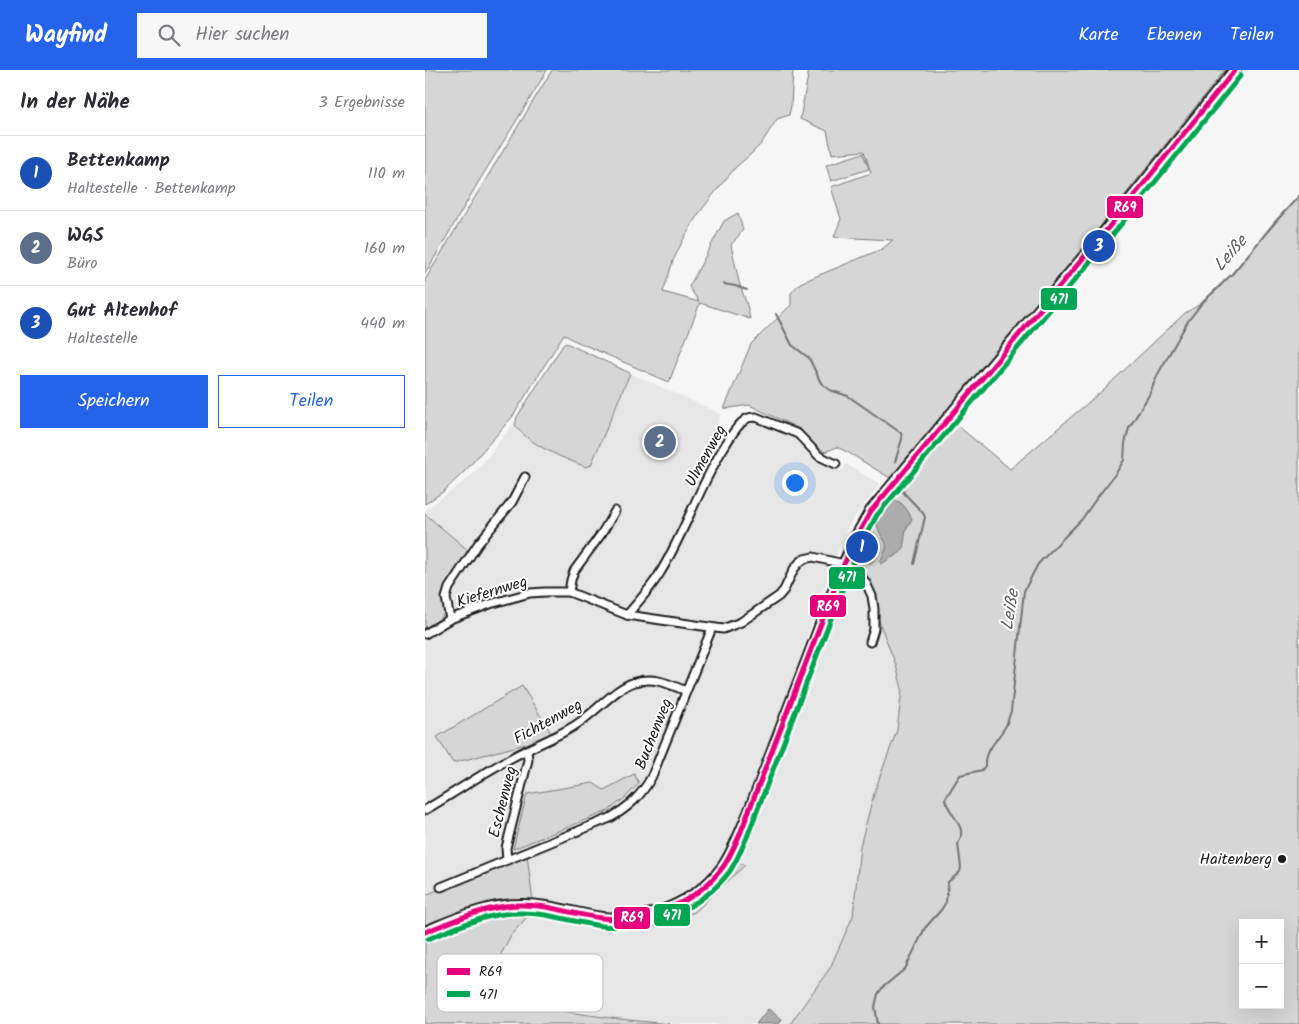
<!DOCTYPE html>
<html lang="de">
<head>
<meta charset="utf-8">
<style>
	:root { --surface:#fff; --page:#f7f7f7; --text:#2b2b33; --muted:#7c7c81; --line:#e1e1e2; --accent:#2563eb }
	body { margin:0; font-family:Kalam,sans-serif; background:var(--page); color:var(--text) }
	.controls { position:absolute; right:15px; bottom:15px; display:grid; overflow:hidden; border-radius:0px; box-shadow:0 5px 20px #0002 }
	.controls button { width:45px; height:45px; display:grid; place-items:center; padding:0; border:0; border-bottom:1px solid var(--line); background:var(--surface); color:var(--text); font:25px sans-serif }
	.you { position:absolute; left:369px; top:412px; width:18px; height:18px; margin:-12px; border:4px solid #fff; border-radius:50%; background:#1a73e8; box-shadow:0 0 0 8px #1a73e833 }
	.badge { display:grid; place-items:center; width:32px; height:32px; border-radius:50%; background:var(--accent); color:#fff; font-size:16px; font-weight:700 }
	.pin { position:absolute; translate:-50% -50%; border:2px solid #fff; box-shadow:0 1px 5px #0006 }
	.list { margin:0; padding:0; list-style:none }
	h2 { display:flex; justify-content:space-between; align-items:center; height:65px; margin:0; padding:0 20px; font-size:21px }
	h2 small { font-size:16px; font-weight:400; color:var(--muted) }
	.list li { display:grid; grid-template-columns:32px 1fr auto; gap:15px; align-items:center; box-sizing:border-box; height:75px; padding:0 20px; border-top:1px solid var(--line) }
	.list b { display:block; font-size:19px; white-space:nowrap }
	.list p { margin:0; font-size:16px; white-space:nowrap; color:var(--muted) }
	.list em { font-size:16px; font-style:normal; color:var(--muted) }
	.actions { display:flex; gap:10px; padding:15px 20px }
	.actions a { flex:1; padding:11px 0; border:1px solid var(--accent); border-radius:0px; text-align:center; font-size:18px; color:var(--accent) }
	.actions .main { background:var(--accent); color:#fff }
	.icon { flex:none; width:28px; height:28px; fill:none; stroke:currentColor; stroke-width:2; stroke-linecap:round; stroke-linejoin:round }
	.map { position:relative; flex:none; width:874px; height:954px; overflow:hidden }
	header { display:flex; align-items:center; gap:30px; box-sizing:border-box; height:70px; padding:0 25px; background:var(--accent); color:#fff }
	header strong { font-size:24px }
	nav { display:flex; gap:28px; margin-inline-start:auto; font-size:18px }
	.search { width:350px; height:45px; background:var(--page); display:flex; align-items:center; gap:12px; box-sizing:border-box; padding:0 18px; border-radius:0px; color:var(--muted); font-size:19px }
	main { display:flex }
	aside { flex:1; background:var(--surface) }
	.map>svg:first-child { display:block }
	.built { fill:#e6e6e6 }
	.green { fill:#d6d6d6; stroke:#797979; fill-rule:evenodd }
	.water { fill:#acacac; stroke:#727272 }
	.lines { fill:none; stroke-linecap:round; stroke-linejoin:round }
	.stream { stroke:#727272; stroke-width:2 }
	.minor-casing { stroke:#1c1c1c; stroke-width:11 }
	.primary-casing { stroke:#1c1c1c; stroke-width:14 }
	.minor { stroke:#fff; stroke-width:7 }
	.primary { stroke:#fff; stroke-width:10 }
	.bus-1-casing { stroke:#fff; stroke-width:9 }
	.bus-2-casing { stroke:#fff; stroke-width:9 }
	.bus-1 { stroke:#e5007d; stroke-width:5 }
	.bus-2 { stroke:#00a651; stroke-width:5 }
	.poi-dot { fill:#1c1c1c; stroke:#fff; stroke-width:2 }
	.labels { text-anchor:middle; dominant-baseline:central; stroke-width:4; stroke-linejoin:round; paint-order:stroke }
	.street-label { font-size:16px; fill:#1c1c1c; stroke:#fff }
	.poi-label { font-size:16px; fill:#1c1c1c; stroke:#fff; text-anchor:end }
	.water-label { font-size:18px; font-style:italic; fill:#5d5d5d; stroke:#fff }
	.key { fill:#fff; stroke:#bbb; stroke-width:1 }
	.key-label { font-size:14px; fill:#1c1c1c }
	.line-badge { stroke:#fff; stroke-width:2 }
	.badge-label { font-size:14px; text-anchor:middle; font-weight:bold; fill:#fff }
</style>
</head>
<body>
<header>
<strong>Wayfind</strong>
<div class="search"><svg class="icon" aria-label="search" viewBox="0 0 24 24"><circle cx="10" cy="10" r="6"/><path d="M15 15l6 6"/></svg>Hier suchen</div>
<nav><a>Karte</a><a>Ebenen</a><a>Teilen</a></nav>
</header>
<main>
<aside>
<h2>In der Nähe<small>3 Ergebnisse</small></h2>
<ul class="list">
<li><span class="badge" style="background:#1a4fb4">1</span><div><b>Bettenkamp</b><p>Haltestelle · Bettenkamp</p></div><em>110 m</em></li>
<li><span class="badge" style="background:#5c6f8a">2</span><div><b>WGS</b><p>Büro</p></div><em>160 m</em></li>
<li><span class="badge" style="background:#1a4fb4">3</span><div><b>Gut Altenhof</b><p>Haltestelle</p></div><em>440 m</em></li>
</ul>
<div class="actions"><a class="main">Speichern</a><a>Teilen</a></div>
</aside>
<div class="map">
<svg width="874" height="954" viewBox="0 0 874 954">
	<rect width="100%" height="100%" fill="#f6f6f6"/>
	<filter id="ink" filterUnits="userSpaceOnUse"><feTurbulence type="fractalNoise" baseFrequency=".02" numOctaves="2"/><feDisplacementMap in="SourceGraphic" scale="10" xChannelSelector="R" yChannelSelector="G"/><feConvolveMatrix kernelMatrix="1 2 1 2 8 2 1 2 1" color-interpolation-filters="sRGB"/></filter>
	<g filter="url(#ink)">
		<!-- built -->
		<g class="built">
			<polygon points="205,303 296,344 283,385 297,390 321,355 329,351 368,367 373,373 384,384 399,394 417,401 421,394 455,414 421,459 391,540 324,737 301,789 275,817 245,836 215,844 184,845 108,832 102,785 0,825 0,568 12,561 34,551 27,533 30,517 50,486 0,444 0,440 46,406 65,384 87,355 114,375 141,389 161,397 166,395"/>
			<polygon points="423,505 430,507 437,512 442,521 471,595 477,619 472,660 450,720 435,776 428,846 405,898 365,954 244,954 194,949 91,935 76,928 68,918 71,894 86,865 102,847 118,846 183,861 233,856 270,842 319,795 307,790 417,510"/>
		</g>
		<!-- green -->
		<g class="green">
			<polygon points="0,0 122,0 103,32 54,111 0,204"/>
			<polygon points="127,0 368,0 366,36 364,45 352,49 336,74 327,83 310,98 291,121 272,146 257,172 248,191 238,222 274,232 264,217 299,151 313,143 318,160 306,175 314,212 322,235 325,249 275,233 244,312 146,269 139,264 88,346 41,400 19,421 0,434 0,210"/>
			<polygon points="384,0 800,0 680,150 661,178 465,408 424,383 412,377 400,382 390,375 375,359 324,335 299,339 326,274 366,235 366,223 375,213 457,179 468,170 409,167 416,149 406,117 446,103 439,81 407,84 402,61 375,49"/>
			<polygon points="438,83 444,99 406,111 401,95"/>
			<path d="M874,126V954H365L405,898L428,846L435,776L450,720L472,660L477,619L471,595L442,521L446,519L430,488L452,441L528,352L585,399L678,320L760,243L777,233L794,218ZM818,853H855V935H818Z"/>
			<path d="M141,273L205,303L166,395L161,397C139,388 105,376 90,355L92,347L138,275Z"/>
			<polygon points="0,444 44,481 24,511 20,521 19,543 16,548 0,558"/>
			<polygon points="97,616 126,663 101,674 28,693 12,667"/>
			<polygon points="209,704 214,713 201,727 183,741 88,779 102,724 168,713 179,720"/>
			<polygon points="102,785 108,832 185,853 230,851 260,837 291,811 307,790 320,795 270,842 233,856 183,861 118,846 102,847 86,865 71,894 68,918 76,928 91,935 194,949 244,954 0,954 0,825"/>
		</g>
		<!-- water -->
		<g class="water">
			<path d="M468,430C477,430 483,441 487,449L481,459L478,479L476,482L456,494L455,492C468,468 457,475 452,454L457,444Z"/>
			<path d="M450,470L454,475C453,482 451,491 444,493L439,488L447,471Z"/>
			<polygon points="343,939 357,949 354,954 331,954"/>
		</g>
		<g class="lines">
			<!-- stream -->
			<g class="stream">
				<polyline points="299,214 310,216 322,220"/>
				<polyline points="351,244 367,275 384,288 396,313 405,320 423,326 476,363 477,369 470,392"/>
				<polyline points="484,410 478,422 498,443 500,447 489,494"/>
				<path d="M453,954L450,937L453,924L458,917L480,899L500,858L516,840L521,832L523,812L535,802L536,797L533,774C544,757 524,745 520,729L535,705L557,700L560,696V690L562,683L581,656L586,641L599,521L613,494L657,449L671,429L691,403L699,390L700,373L704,358L724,325L733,304L763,251L777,233L808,203L850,152L874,126"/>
			</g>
			<defs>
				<g id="minor">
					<polyline points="144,522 146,510 149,501 177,463 190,441"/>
					<path d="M202,545C213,532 226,518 235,503C260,462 275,414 301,374C306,366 312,355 320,350C323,347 327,347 331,347L373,364L394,386L411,394"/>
					<polyline points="25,549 21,528 24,518 53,474 87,432 100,407"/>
					<polyline points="0,564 25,549 65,534 105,523 120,522 144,522 202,545 298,559 316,552 354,526 359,520 369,499 374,493 379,489 388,487 419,494 427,498 434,504 441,513 447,526 449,539 449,559 445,572"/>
					<path d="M0,740C29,723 58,703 88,687C108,676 130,668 149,656C170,644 189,618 210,612C229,606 244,614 261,621"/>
					<polyline points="82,790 81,778 103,690 102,680"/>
					<path d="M16,817L185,748C204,737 217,725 227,706L287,558"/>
				</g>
				<path id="primary" d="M0,862C30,850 61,835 94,835C123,834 149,844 177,848C221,853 271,834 298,797C309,781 316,761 324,743L419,494L434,462L446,441L564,299L675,168L810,0"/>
			</defs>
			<!-- minor casing -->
			<use href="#minor" class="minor-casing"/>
			<!-- primary casing -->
			<use href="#primary" class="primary-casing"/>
			<!-- minor -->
			<use href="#minor" class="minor"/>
			<!-- primary -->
			<use href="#primary" class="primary"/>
			<defs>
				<path id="bus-1" d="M0,862C30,850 61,836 94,835C123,834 149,845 177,848C222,853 270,834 298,797C305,787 310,775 315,764L419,494L434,462L446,441L675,168L810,0"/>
				<path id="bus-2" d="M3,869C32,857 62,843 94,843C122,842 149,853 177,856C224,860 276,840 305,801C312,790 317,778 322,767L426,497L441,465L452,445L681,173L816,5"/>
			</defs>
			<!-- bus-1 casing -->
			<use href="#bus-1" class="bus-1-casing"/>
			<!-- bus-2 casing -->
			<use href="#bus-2" class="bus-2-casing"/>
			<!-- bus-1 -->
			<use href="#bus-1" class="bus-1"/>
			<!-- bus-2 -->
			<use href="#bus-2" class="bus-2"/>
		</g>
	</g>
	<!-- markers -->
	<circle class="poi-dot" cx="857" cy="789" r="5"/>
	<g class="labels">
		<!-- street labels -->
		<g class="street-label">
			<text transform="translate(281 386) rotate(-61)">Ulmenweg</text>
			<text transform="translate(67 522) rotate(-17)">Kiefernweg</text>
			<text transform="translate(123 652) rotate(-29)">Fichtenweg</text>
			<text transform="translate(229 664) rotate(-68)">Buchenweg</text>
			<text transform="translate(78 732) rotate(-76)">Eschenweg</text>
		</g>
		<!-- poi labels -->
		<g class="poi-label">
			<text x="847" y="789">Haitenberg</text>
		</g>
		<!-- water labels -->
		<g class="water-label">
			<text transform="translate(806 184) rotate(-49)">Leiße</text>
			<text transform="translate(586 540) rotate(-81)">Leiße</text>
		</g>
	</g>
	<!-- legend -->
	<rect x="12" y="884" width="166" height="58" rx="8" class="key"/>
	<rect x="22" y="898" width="23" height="7" fill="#e5007d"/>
	<rect x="22" y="921" width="23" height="6" fill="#00a651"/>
	<g class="key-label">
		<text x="54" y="906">R69</text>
		<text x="54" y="929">471</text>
	</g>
	<g class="line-badge">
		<rect x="681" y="125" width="38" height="24" rx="5" fill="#e5007d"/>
		<rect x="615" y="217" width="38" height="24" rx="5" fill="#00a651"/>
		<rect x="403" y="496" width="38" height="24" rx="5" fill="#00a651"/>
		<rect x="384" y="524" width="38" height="24" rx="5" fill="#e5007d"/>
		<rect x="228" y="833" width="38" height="24" rx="5" fill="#00a651"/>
		<rect x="188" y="836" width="38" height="24" rx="5" fill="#e5007d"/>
	</g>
	<g class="badge-label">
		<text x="700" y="142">R69</text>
		<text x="634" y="234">471</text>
		<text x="422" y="512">471</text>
		<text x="403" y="541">R69</text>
		<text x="247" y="850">471</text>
		<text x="207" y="852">R69</text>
	</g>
</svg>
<div class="controls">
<button>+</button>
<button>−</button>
</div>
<div class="you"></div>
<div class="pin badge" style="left:437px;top:477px;background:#1a4fb4">1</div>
<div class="pin badge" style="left:235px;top:372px;background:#5c6f8a">2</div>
<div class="pin badge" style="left:674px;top:176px;background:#1a4fb4">3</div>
</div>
</main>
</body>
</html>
